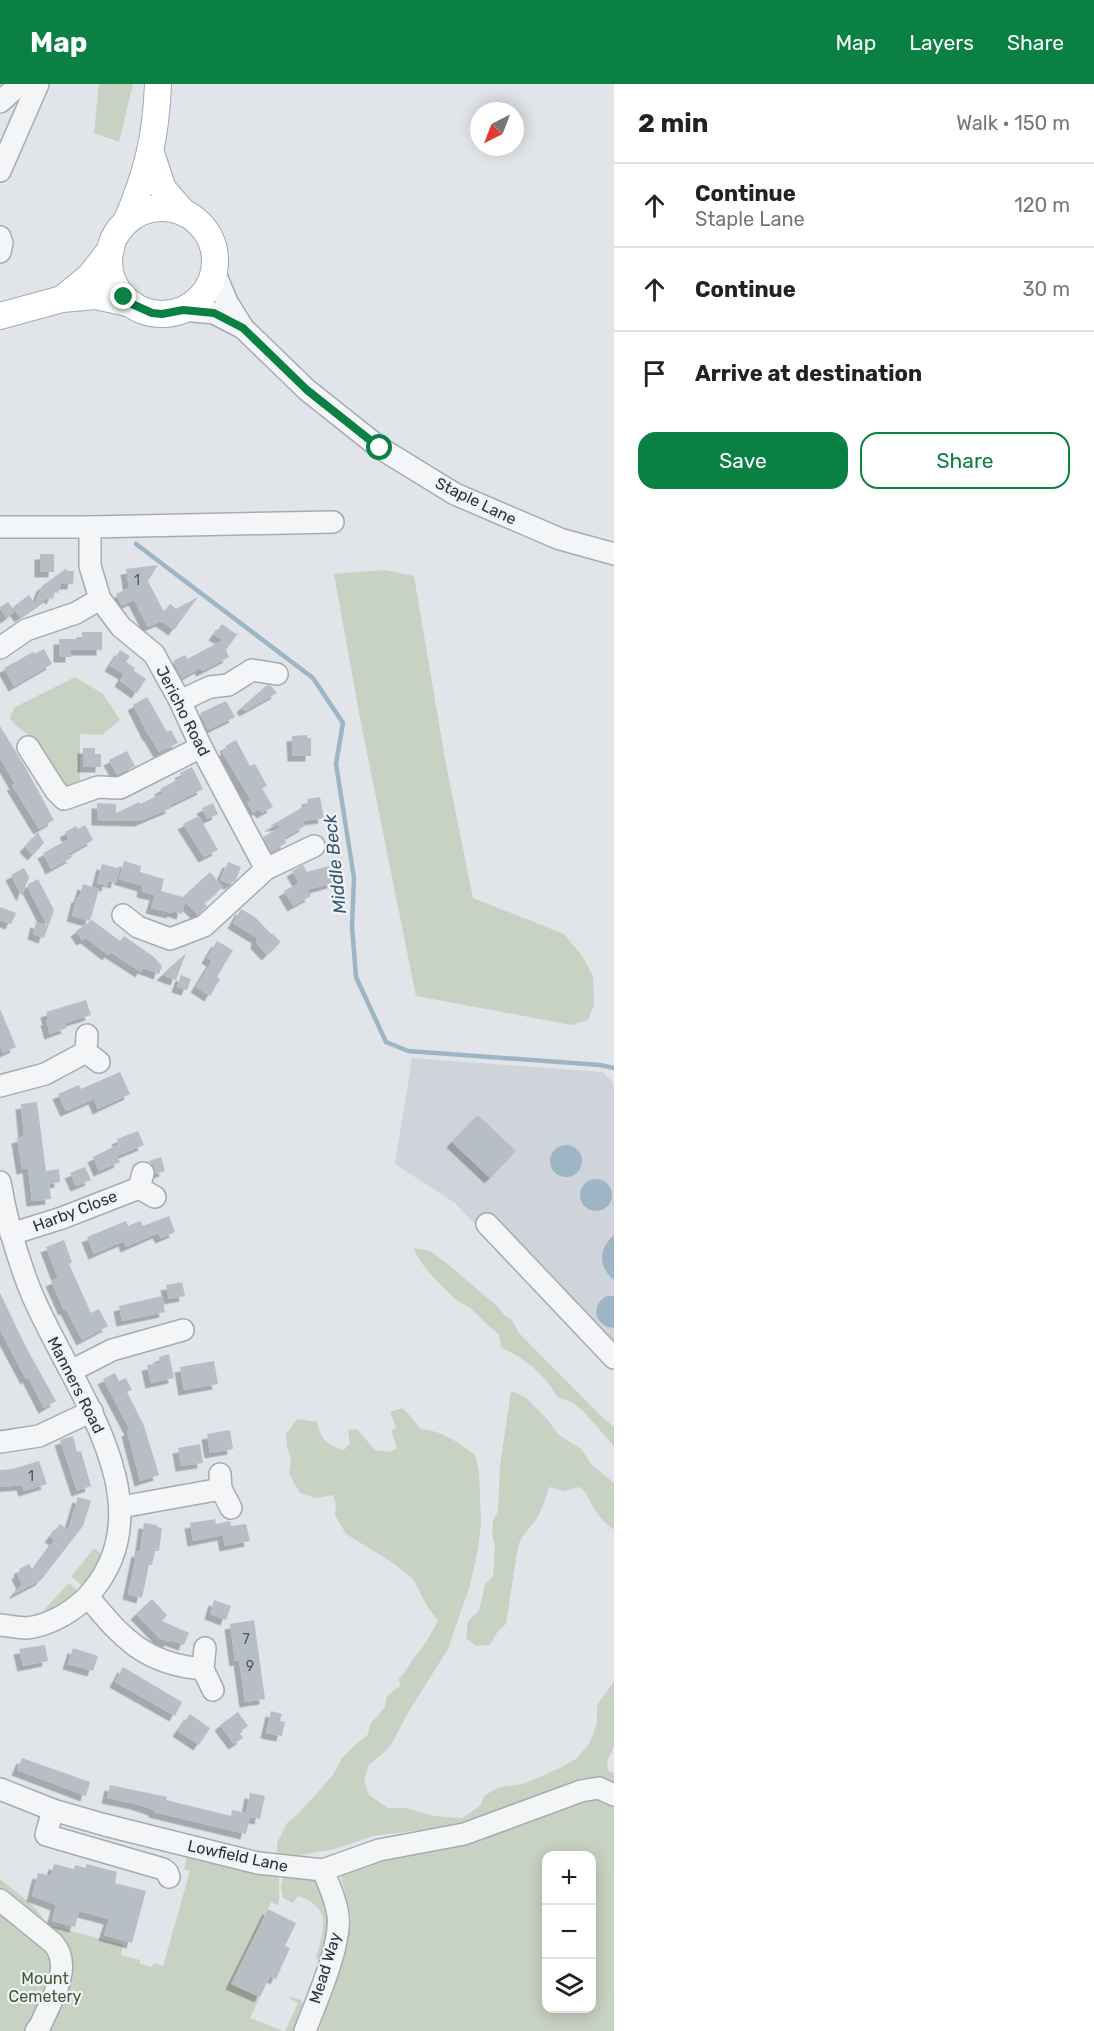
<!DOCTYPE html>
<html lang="en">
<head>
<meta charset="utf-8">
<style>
	:root { --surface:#fff; --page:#f6f6f6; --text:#222; --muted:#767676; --line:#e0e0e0; --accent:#0b8043 }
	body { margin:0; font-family:Rubik,sans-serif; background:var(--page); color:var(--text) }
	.controls { position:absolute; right:18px; bottom:18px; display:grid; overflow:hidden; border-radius:12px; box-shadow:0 3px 15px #0003 }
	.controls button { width:54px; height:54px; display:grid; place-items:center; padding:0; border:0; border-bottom:2px solid var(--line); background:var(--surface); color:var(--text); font:30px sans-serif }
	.compass { position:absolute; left:470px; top:18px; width:54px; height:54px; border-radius:50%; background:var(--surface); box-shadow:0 3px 15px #0003; rotate:222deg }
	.stop { position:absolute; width:18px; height:18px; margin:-14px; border:4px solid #0b8043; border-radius:50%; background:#fff }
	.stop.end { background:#0b8043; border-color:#fff; box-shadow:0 2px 6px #0008 }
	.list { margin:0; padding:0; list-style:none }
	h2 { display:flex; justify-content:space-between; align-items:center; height:78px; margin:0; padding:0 24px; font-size:26px }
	h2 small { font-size:20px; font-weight:400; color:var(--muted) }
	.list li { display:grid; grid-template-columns:39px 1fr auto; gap:18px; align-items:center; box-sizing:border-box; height:84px; padding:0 24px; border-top:2px solid var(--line) }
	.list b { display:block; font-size:22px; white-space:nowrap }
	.list p { margin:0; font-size:20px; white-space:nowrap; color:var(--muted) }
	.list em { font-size:20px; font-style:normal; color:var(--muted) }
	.actions { display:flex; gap:12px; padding:18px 24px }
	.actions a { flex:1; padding:14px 0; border:2px solid var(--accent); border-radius:18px; text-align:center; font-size:21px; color:var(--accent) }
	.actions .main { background:var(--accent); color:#fff }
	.icon { flex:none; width:33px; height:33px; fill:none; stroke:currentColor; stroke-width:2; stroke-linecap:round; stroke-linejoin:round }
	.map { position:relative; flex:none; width:614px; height:1947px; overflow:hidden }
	header { display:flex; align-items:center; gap:36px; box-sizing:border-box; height:84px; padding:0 30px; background:var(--accent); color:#fff }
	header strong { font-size:28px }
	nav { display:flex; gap:33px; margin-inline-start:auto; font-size:21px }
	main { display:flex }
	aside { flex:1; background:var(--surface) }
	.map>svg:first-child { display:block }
	.built { fill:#cfd4da }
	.green { fill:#c8d2c2; fill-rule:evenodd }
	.water { fill:#9eb5c6 }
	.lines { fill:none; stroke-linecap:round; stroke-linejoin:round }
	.stream { stroke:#9eb5c6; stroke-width:4.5 }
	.building { fill:#b8bec5; filter:url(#shadow) }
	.minor-casing { stroke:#a6abb3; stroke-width:24 }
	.major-casing { stroke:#a1aab4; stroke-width:28 }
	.minor { stroke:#f3f5f7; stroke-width:21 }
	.major { stroke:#fff; stroke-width:26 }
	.route { stroke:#0b8043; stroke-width:8 }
	.labels { text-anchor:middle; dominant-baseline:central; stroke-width:4.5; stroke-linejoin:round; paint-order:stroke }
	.number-label { font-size:14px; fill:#4e5660 }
	.street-label { font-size:16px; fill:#2a333f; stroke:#f0f3f6 }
	.park-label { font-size:16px; fill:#415a38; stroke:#f0f3f6 }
	.water-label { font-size:18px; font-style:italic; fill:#375571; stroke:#f0f3f6 }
</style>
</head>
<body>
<header>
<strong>Map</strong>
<nav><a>Map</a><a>Layers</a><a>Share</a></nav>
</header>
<main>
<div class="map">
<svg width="614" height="1947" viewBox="0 0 614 1947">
	<defs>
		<filter id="shadow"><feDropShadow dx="-5.5" dy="5.5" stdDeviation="0" flood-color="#0004"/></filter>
	</defs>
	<rect width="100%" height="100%" fill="#e1e4e9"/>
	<!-- built -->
	<polygon class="built" points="412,974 603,988 614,1000 614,1283 455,1119 395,1080"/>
	<!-- green -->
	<g class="green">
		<polygon points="99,0 133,0 119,58 94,49"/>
		<polygon points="385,486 414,492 445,675 473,814 564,850 582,872 593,892 594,921 588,936 572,941 416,912 360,634 334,490"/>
		<path d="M75,593L103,610L120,636L102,651L80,650V702L65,705C54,688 44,669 30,653C23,645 16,644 10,634L15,623Z"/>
		<path d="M414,1164L430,1167L449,1181L498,1223L504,1231L512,1236L519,1249L601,1332L614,1343V1362L583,1327L571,1318L557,1313C547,1292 522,1272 501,1264L499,1250C488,1243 481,1233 471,1225C466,1221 460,1219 455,1215C443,1204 417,1178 414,1164Z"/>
		<path d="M511,1307L525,1313L547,1335L559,1351L581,1365L592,1381L614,1399V1446C606,1440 599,1433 593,1423C589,1416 587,1407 579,1403L564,1407L549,1403C546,1413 543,1424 537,1434C530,1445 523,1449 518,1462L506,1540L498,1547L490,1561L476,1562L466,1554L468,1537L479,1527L485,1500L493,1492L495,1463L492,1450L493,1437L498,1427L500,1382Z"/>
		<path d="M403,1324L421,1345C443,1347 457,1358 475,1371L479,1387L481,1440L478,1466L470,1501L448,1565L409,1627L390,1663L369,1681L364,1697L369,1711L388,1724H406L429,1731L446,1733L462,1734L480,1722L485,1711L500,1703L523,1700L558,1685L576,1675L589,1660L597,1640V1621L614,1597V1663L607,1678L608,1687L614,1689V1704L477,1739L373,1752L335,1765L306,1770L293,1772L277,1769V1759L287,1739L299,1729L333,1691L342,1674L356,1660L367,1652L371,1639L385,1623L387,1612L400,1602L399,1594C408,1586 410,1578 417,1570C426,1559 432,1549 438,1536L428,1524L413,1495L393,1479L346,1450L335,1431L336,1420L333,1411L316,1414L300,1409L289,1390L291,1375L287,1363L286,1350L297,1335L317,1338C321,1355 326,1361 344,1366L350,1359L348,1346L357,1345L375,1366L390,1368L397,1364L391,1347L396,1343L390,1328Z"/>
		<polygon points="94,1464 105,1473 83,1502 71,1493"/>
		<polygon points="69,1499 80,1509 79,1512 45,1529 43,1527"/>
		<path d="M592,1711L614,1718V1947H319L349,1852L351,1832L341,1793L344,1786ZM546,1772H592V1924H546Z"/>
		<path d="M187,1774L279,1792C278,1802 281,1812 278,1821L271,1818L231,1900L260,1913L250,1934L283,1947H0V1795C12,1805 43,1826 45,1840L123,1861L121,1871L140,1876V1880L152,1883L154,1879L163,1882L190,1787L184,1785Z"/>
		<path d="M283,1791L315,1796C323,1808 331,1827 330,1842C330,1853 324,1866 321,1876L316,1874C324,1846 333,1823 298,1812L293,1819L283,1814L281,1804Z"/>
		<polygon points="290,1913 301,1916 303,1922 293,1947 285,1947 298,1919 289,1914"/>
	</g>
	<!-- water -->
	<g class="water">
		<circle cx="566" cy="1077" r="16"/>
		<circle cx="596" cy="1111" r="16"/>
		<path d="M614,1151V1196C598,1183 598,1165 614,1151Z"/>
		<path d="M607,1212H614V1244C595,1243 589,1221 607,1212Z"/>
	</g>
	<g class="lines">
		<!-- stream -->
		<polyline class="stream" points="136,460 313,594 343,639 336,680 354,794 352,842 356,893 386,958 408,967 600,981 614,984"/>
	</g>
	<!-- building -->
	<g class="building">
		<rect x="40" y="470" width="14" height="18"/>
		<polygon points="158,481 148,497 164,528 170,520 176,525 198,513 174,546 161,537 148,543 134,516 122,522 116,510 129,504 126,485"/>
		<polygon points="67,484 66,487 74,487 73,500 61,500 58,509 55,508 52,515 49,513 20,533 13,523 29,511 35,520 42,502"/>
		<polygon points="8,518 15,527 6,534 0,523"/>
		<polygon points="222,540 236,550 239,548 226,566 229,573 202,587 200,584 182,594 173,577 185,571 187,575 223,556 214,551"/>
		<polygon points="82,548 102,548 102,566 71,566 71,573 59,573 59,555 82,555"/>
		<polygon points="44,565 52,580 14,602 4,584 33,568 34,570"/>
		<polygon points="120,566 130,572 126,578 135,584 134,587 146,595 137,609 120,597 124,590 110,582"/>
		<polygon points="267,601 271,602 277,609 245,627 242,623"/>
		<polygon points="147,613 167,648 171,646 178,659 159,668 149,651 148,651 133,621"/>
		<polygon points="226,617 235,633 208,646 200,629"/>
		<polygon points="0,642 24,681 54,736 39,745 12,701 15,700 0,674"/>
		<polygon points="307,651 307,654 311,654 311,672 293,672 292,652"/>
		<polygon points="236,656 250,682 255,680 267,702 262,704 273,723 262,729 259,725 253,729 247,718 251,716 222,668 227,665 225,662"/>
		<polygon points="83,664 95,664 95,670 101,670 101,683 83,683"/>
		<polygon points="127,667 135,682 117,691 109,676"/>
		<polygon points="192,683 203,705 170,721 171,724 140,737 97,736 97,719 116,720 116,729 139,718 140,720 163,709 160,705 182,693 180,689"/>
		<polygon points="320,713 324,734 302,737 305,742 284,754 286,759 271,768 263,753 284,741 270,742 308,720 307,715"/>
		<polygon points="213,719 218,730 207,735 202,724"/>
		<polygon points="199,732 218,766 204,773 183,740"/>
		<polygon points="85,741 93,756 67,771 73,773 51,785 43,769 69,755 65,748 76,742 78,745"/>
		<polygon points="38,748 44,759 33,771 25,763"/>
		<polygon points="124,777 141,782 140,788 164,795 161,807 183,813 210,788 223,803 204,819 207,822 198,831 185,818 182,830 173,827 172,829 151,824 155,811 142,808 143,802 119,795"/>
		<polygon points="228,778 241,783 236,796 230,800 220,796"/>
		<polygon points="102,780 120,785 116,799 108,797 107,802 97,799"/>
		<polygon points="303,781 307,788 329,782 333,799 307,806 311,812 293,822 284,807 299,799 292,787"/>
		<polygon points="24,784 29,793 22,812 11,791"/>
		<polygon points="38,795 54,826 44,854 33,850 36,838 47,841 28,804 28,800"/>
		<polygon points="83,800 99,805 90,837 72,832 77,813 79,813"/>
		<polygon points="0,823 16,829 11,840 0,836"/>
		<polygon points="241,825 255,833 271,850 272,849 281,858 267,871 256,859 257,854 233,839"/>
		<polygon points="92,836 120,857 124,852 154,873 162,882 159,890 143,884 141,888 110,868 108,871 86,854 82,856 76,847"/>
		<polygon points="217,857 233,866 217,893 220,895 210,912 196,903 212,877 207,874"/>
		<polygon points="186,869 176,896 162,891"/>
		<polygon points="181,891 191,895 187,906 177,903"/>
		<polygon points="86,916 91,931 65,939 67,944 50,950 46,936 48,936 46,928"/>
		<polygon points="0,925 16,963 3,969 0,960"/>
		<polygon points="120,988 130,1010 98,1025 94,1015 66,1027 58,1010 79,1001 81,1005"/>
		<polygon points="37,1018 46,1087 59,1085 60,1098 49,1100 51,1115 32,1117 28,1084 22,1085 17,1054 24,1052 21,1020"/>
		<polygon points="478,1031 516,1067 490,1094 452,1058"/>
		<polygon points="138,1047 144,1061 117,1072 120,1078 99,1087 93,1073 119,1060 117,1055"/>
		<polygon points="161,1073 165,1087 155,1090 155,1085 149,1077"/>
		<polygon points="85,1083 91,1096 76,1102 70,1089"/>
		<polygon points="169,1132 175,1148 161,1154 158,1149 126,1163 124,1157 94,1170 87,1153 126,1137 128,1142 140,1137 143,1142"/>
		<polygon points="64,1156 72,1178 69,1180 91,1229 99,1225 108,1242 82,1256 66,1225 64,1226 51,1197 58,1194 46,1163"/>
		<polygon points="182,1198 185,1212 169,1215 166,1201"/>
		<polygon points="0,1209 27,1265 56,1317 44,1324 28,1293 26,1295 0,1246"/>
		<polygon points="162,1212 165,1228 122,1237 119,1222"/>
		<polygon points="169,1270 174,1294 151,1299 147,1281 160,1279 159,1273"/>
		<polygon points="214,1277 218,1300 184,1306 180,1283"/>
		<polygon points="115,1289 119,1297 126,1294 132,1306 127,1308 144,1342 159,1391 140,1397 127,1347 130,1346 103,1295"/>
		<polygon points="230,1346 233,1365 210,1369 207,1350"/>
		<polygon points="73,1352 77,1368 81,1367 91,1402 77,1407 60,1356"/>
		<polygon points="200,1360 203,1379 181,1382 178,1364"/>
		<polygon points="39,1377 47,1400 24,1407 22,1401 0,1403 0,1386 13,1385"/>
		<polygon points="78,1413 91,1417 83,1442 41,1496 14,1510 22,1500 17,1490 20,1488 19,1485 29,1480 33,1486 55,1456 50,1453 60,1440 68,1446"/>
		<polygon points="215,1435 216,1440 230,1437 231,1442 246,1440 250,1457 225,1462 223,1451 193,1457 190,1439"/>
		<polygon points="144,1439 157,1441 157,1443 162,1444 159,1467 155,1467 152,1481 149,1481 142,1514 128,1510 137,1467 140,1468"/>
		<polygon points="152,1515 167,1531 162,1537 189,1549 184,1561 170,1556 169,1558 160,1555 136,1530"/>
		<polygon points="214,1516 231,1522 226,1536 210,1530"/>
		<polygon points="254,1536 265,1615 245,1618 239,1576 235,1577 230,1540"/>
		<polygon points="45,1561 48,1577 23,1582 19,1565"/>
		<polygon points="73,1564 98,1572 93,1587 68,1580"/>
		<polygon points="123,1583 182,1618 175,1632 115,1598"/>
		<polygon points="271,1627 282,1630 280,1637 285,1638 282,1652 266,1649"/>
		<polygon points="238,1628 248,1642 239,1648 243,1654 234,1660 220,1641"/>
		<polygon points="190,1630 210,1644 199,1661 178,1647"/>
		<polygon points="22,1674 90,1698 86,1712 17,1686"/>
		<polygon points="110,1701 167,1713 166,1716 231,1732 232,1726 246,1729 250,1709 265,1712 260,1735 250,1733 246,1750 154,1728 154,1726 136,1720 107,1714"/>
		<polygon points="54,1780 74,1785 75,1781 86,1784 86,1780 117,1788 115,1799 146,1807 132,1859 104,1851 109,1835 79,1827 75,1843 52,1837 56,1821 32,1812 38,1789 51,1792"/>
		<polygon points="268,1825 296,1839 285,1862 290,1864 276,1895 270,1892 260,1913 231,1900"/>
	</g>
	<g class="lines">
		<defs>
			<g id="minor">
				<polyline points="0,18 20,0"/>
				<polyline points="0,87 38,0"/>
				<polyline points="0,153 2,159 0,168"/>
				<polyline points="214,187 227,218 243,244 307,306 380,364 455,410 560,455 614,470"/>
				<polyline points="183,226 214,229 243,244"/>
				<polyline points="0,443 90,443 333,438"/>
				<polyline points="90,443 90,482 100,515 121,543 154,570 180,617 201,663 266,785 204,842 170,855 138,843 123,831"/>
				<polyline points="0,564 26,546 76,529 100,515"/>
				<polyline points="180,617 210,603 228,601 252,586 277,590"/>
				<polyline points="28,663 56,707 64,715 98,703 120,704 201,663"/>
				<polyline points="266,785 314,762"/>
				<polyline points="87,951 86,968 99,978"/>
				<polyline points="0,1002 45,990 86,968"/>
				<polyline points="143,1089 139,1104 155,1113"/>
				<path d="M0,1098C6,1134 16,1169 29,1203C63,1292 169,1413 93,1506C78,1525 52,1541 27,1544C19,1544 9,1542 0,1541"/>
				<polyline points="487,1140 614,1274"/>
				<polyline points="11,1150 62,1134 139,1104"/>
				<polyline points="71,1287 112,1266 183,1246"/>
				<polyline points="0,1358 39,1352 92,1327"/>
				<polyline points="220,1390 221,1405 231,1424"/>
				<polyline points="121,1423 221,1405"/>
				<path d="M88,1513C123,1555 145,1580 203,1585"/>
				<polyline points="205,1564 203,1585 213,1606"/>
				<polyline points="0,1705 53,1726 105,1741 258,1779 323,1786 379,1766 464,1750 581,1707 599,1704 614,1711"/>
				<polyline points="53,1726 46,1751 163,1785 167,1788 169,1793"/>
				<path d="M0,1816L53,1859C74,1882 51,1916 41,1940L36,1947"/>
				<path d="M305,1947C316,1918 342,1860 338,1831C336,1816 329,1801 323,1786"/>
			</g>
			<g id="major">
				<polyline points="151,69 163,105 184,129"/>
				<circle cx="162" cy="177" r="53"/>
				<path d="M126,138C147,90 156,53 158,0"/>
				<polyline points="62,215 90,192 111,165"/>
				<polyline points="0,232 62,215 96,212 132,220"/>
			</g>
		</defs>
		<!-- minor casing -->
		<use href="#minor" class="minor-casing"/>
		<!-- major casing -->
		<use href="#major" class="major-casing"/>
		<!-- minor -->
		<use href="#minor" class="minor"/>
		<!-- major -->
		<use href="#major" class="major"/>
	</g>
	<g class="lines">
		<!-- route -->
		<polyline class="route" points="124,213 132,220 152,229 162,230 183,226 214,229 243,244 307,306 380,364"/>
	</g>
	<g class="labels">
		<!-- number labels -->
		<g class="number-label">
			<text x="137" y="496">1</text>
			<text x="31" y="1392">1</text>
			<text x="246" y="1555">7</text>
			<text x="250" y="1582">9</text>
		</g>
		<!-- street labels -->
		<g class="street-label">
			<text transform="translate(476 417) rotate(26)">Staple Lane</text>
			<text transform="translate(183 627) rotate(63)">Jericho Road</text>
			<text transform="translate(75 1127) rotate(-21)">Harby Close</text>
			<text transform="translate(76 1301) rotate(63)">Manners Road</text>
			<text transform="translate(238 1772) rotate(12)">Lowfield Lane</text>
			<text transform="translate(325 1884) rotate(-73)">Mead Way</text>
		</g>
		<!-- park labels -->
		<g class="park-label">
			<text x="45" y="1894">Mount<tspan x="45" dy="18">Cemetery</tspan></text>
		</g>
		<!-- water labels -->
		<g class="water-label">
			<text transform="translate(335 780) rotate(-96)">Middle Beck</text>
		</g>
	</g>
</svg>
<div class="controls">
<button>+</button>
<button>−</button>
<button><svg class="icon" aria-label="layers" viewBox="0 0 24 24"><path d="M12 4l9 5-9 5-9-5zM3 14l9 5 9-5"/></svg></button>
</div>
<svg class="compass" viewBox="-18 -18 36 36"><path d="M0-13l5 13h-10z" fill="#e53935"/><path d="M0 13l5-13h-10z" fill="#767676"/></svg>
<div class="stop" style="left:380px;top:364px"></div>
<div class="stop end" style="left:124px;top:213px"></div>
</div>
<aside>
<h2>2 min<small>Walk · 150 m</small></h2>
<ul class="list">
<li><svg class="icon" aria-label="ahead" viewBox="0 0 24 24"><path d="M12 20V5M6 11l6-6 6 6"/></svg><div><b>Continue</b><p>Staple Lane</p></div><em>120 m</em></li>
<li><svg class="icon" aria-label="ahead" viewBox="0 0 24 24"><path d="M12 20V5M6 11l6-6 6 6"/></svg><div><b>Continue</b></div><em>30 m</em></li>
<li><svg class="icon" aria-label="arrive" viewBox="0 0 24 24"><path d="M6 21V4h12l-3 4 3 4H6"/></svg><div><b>Arrive at destination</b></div></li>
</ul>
<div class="actions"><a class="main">Save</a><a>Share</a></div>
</aside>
</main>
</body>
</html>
